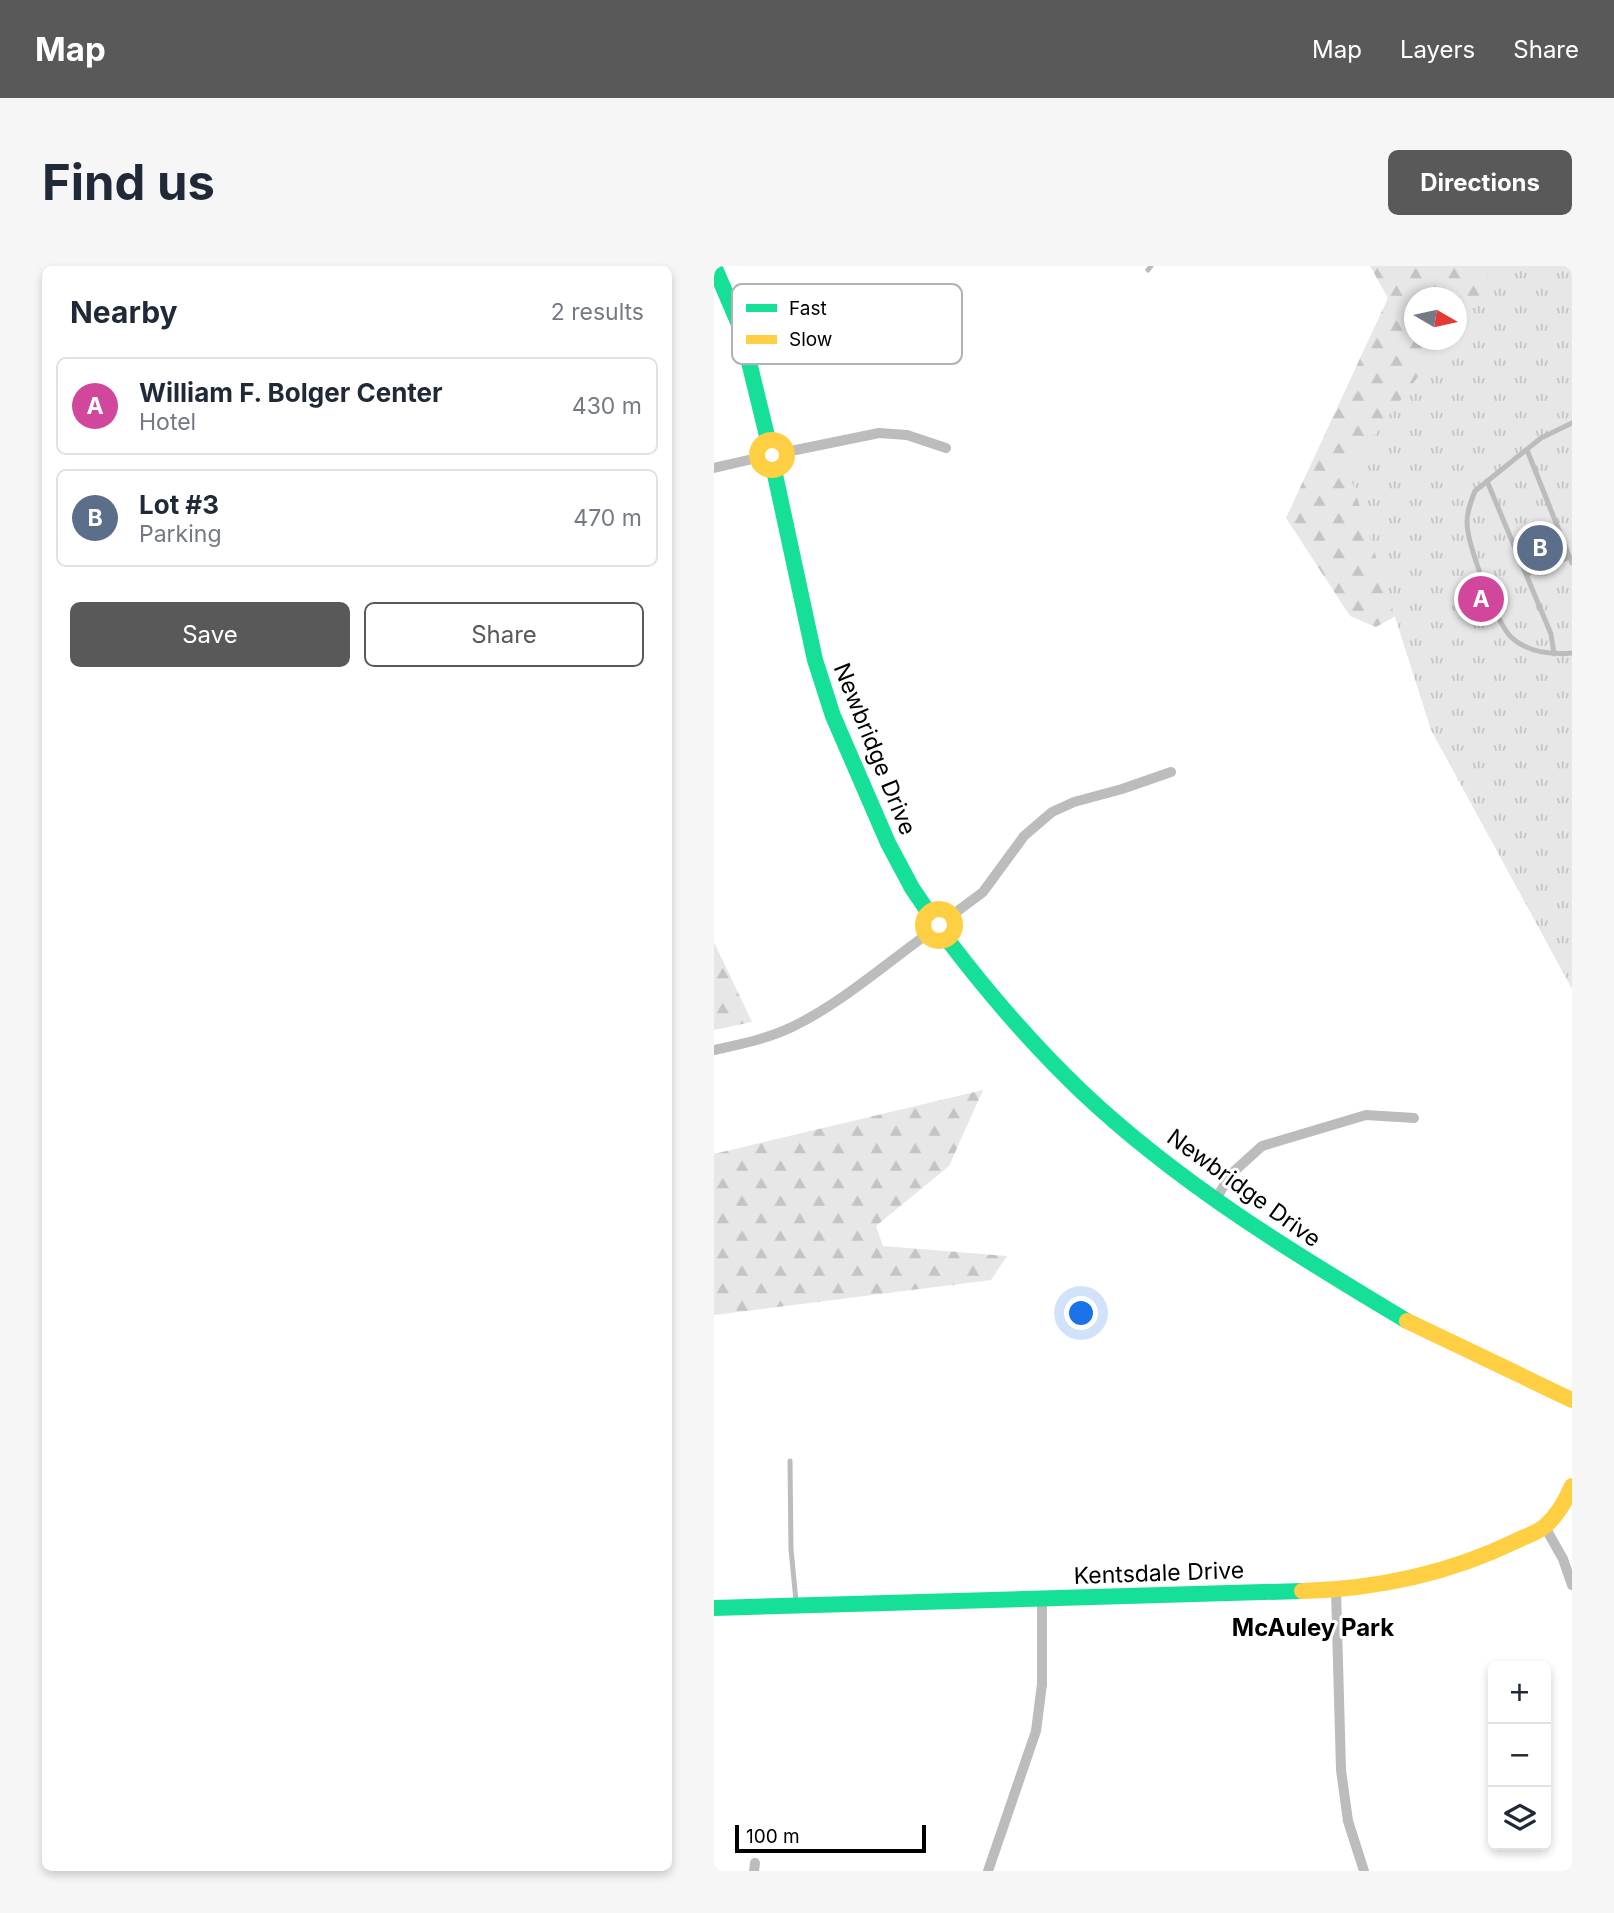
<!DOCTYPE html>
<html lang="en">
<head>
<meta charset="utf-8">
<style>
	:root { --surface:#fff; --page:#f6f6f7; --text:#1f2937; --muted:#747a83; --line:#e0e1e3; --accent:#595959 }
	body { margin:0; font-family:Inter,sans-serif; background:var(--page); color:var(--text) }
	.controls { position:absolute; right:21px; bottom:21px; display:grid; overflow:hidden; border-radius:10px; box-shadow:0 4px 10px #0003 }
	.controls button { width:63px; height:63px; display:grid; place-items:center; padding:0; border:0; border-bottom:2px solid var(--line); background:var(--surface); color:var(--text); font:35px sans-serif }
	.compass { position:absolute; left:690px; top:21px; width:63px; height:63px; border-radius:50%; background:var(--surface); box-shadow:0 4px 10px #0003; rotate:99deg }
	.scale { position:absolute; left:21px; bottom:18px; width:191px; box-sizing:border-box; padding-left:7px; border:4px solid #000; border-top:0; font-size:19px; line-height:24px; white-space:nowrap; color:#000; -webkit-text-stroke:5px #fff; paint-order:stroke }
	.you { position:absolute; left:368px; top:1048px; width:24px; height:24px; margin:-18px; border:5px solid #fff; border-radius:50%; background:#1a73e8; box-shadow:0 0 0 10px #1a73e833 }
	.badge { display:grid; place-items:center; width:46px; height:46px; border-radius:50%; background:var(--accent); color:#fff; font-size:23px; font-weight:700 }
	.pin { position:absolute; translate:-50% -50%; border:4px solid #fff; box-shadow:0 2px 7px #0006 }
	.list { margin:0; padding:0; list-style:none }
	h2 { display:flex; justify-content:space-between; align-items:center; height:91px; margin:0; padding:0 28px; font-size:30px }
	h2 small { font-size:23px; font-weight:400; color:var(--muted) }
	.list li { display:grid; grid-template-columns:46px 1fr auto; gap:21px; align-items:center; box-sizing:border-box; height:98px; margin:0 14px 14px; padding:0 14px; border:2px solid var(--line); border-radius:10px }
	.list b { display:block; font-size:26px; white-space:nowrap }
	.list p { margin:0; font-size:23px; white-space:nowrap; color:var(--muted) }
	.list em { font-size:23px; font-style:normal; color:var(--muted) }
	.actions { display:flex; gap:14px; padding:21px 28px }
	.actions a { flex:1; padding:16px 0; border:2px solid var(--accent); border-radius:10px; text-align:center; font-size:24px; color:var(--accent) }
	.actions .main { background:var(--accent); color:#fff }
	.icon { flex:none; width:38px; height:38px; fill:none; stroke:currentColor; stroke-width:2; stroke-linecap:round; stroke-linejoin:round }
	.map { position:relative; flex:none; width:858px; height:1605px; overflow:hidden; border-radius:10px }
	header { display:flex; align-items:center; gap:42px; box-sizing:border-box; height:98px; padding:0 35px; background:var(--accent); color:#fff }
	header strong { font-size:33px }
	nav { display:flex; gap:38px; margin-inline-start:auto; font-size:24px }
	.intro { display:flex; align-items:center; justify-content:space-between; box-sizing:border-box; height:168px; padding:0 42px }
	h1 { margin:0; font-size:49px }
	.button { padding:18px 32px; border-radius:10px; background:var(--accent); color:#fff; font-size:24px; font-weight:700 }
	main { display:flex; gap:42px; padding:0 42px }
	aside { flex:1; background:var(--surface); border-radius:10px; box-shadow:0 4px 10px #0003 }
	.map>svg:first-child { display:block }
	.forest { fill:url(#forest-firs); fill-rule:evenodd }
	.park { fill:url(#park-tufts) }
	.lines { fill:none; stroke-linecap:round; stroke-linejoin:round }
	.lane { stroke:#bcbcbc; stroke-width:5 }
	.street { stroke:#bcbcbc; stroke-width:10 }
	.fast { stroke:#16e098; stroke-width:16 }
	.slow { stroke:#ffcf43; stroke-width:16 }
	.labels { text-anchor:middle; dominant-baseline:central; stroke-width:6; stroke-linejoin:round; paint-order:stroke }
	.street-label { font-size:23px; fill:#000; stroke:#fff }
	.neighbourhood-label { font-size:24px; font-weight:bold; fill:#000; stroke:#fff }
	.key { fill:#fff; stroke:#b2b2b2; stroke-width:2 }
	.key-label { font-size:19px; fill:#000 }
</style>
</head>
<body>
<header>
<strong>Map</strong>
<nav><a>Map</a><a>Layers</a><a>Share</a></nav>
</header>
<div class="intro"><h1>Find us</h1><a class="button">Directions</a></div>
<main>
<aside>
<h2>Nearby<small>2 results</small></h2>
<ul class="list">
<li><span class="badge" style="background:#d1479c">A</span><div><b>William F. Bolger Center</b><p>Hotel</p></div><em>430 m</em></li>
<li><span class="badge" style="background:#5c6f8a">B</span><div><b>Lot #3</b><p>Parking</p></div><em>470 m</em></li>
</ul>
<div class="actions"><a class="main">Save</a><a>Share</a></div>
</aside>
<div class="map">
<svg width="858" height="1605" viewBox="0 0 858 1605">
	<defs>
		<pattern id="forest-firs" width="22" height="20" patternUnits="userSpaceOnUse" patternTransform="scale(1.75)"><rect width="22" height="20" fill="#e7e7e7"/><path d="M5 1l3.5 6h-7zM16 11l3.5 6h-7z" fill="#c4c4c4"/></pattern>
		<pattern id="park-tufts" width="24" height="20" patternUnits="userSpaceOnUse" patternTransform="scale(1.75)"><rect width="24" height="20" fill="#e7e7e7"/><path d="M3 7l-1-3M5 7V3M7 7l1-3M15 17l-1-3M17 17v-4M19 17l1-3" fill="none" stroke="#c4c4c4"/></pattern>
	</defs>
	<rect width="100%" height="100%" fill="#fff"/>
	<!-- forest -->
	<g class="forest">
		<path d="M656,0H858L705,337L662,361L636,350L572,252L674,32ZM701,32H743V74H701Z"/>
		<polygon points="0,676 38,756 0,764"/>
		<polygon points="269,824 235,900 162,960 169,980 293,990 277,1014 0,1049 0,888"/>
	</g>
	<!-- park -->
	<polygon class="park" points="778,0 858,0 858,723 717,464 634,203 732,74 743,74 743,60 766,29"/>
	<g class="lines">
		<!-- lane -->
		<g class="lane">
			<polyline points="434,4 437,0"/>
			<path d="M858,157L827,172L761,225C757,235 753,245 753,256C753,278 782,356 797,371C814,387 836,389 858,387"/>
			<polyline points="813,184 858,297"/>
			<polyline points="773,215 837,368 840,388"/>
			<polyline points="813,308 856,291"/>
			<polyline points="76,1195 77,1283 82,1335"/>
		</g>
		<!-- street -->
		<g class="street">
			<polyline points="72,186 165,167 193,169 232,182"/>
			<polyline points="0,202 43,192"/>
			<polyline points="237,650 269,626 310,570 338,546 360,536 408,523 457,506"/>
			<path d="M0,784C27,778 53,773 78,761C126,738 169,700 212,669"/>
			<polyline points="501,935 516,909 548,880 652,849 700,852"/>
			<polyline points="831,1261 849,1293 858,1319"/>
			<polyline points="622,1324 627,1504 634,1555 650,1605"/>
			<polyline points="40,1605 41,1597"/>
			<polyline points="274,1605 322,1465 328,1418 328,1334"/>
		</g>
		<!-- fast -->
		<g class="fast">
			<polyline points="0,0 27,63 54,174"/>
			<polyline points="60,204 101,394 119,450 174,577 198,622 215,647"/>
			<path d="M233,673C274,727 318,778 367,825C464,917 579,987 693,1055"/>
			<polyline points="0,1342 588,1325"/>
		</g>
		<!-- slow -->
		<g class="slow">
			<circle cx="58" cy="189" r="15"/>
			<circle cx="225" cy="659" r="16"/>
			<polyline points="693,1055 858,1134"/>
			<path d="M588,1325C661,1323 736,1307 802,1275C812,1270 823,1267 831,1260C843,1250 852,1234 858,1220"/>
		</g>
	</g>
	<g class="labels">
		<!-- street labels -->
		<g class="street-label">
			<text transform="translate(161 483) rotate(68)">Newbridge Drive</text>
			<text transform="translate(530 922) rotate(36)">Newbridge Drive</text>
			<text transform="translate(445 1307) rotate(-2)">Kentsdale Drive</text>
		</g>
		<!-- neighbourhood labels -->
		<g class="neighbourhood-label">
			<text x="599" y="1361">McAuley Park</text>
		</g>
	</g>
	<!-- legend -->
	<rect x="18" y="18" width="230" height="80" rx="10" class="key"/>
	<rect x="32" y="38" width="31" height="8" fill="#16e098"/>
	<rect x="32" y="69" width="31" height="9" fill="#ffcf43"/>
	<g class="key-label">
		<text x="75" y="49">Fast</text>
		<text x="75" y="80">Slow</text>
	</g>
</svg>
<div class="controls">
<button>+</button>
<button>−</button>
<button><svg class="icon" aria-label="layers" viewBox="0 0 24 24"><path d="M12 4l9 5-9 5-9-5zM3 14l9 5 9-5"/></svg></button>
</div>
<svg class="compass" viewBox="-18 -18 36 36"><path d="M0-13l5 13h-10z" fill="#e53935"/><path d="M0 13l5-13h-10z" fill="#747a83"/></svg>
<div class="scale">100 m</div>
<div class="you"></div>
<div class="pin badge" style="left:767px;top:333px;background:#d1479c">A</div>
<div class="pin badge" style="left:826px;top:282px;background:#5c6f8a">B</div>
</div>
</main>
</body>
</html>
